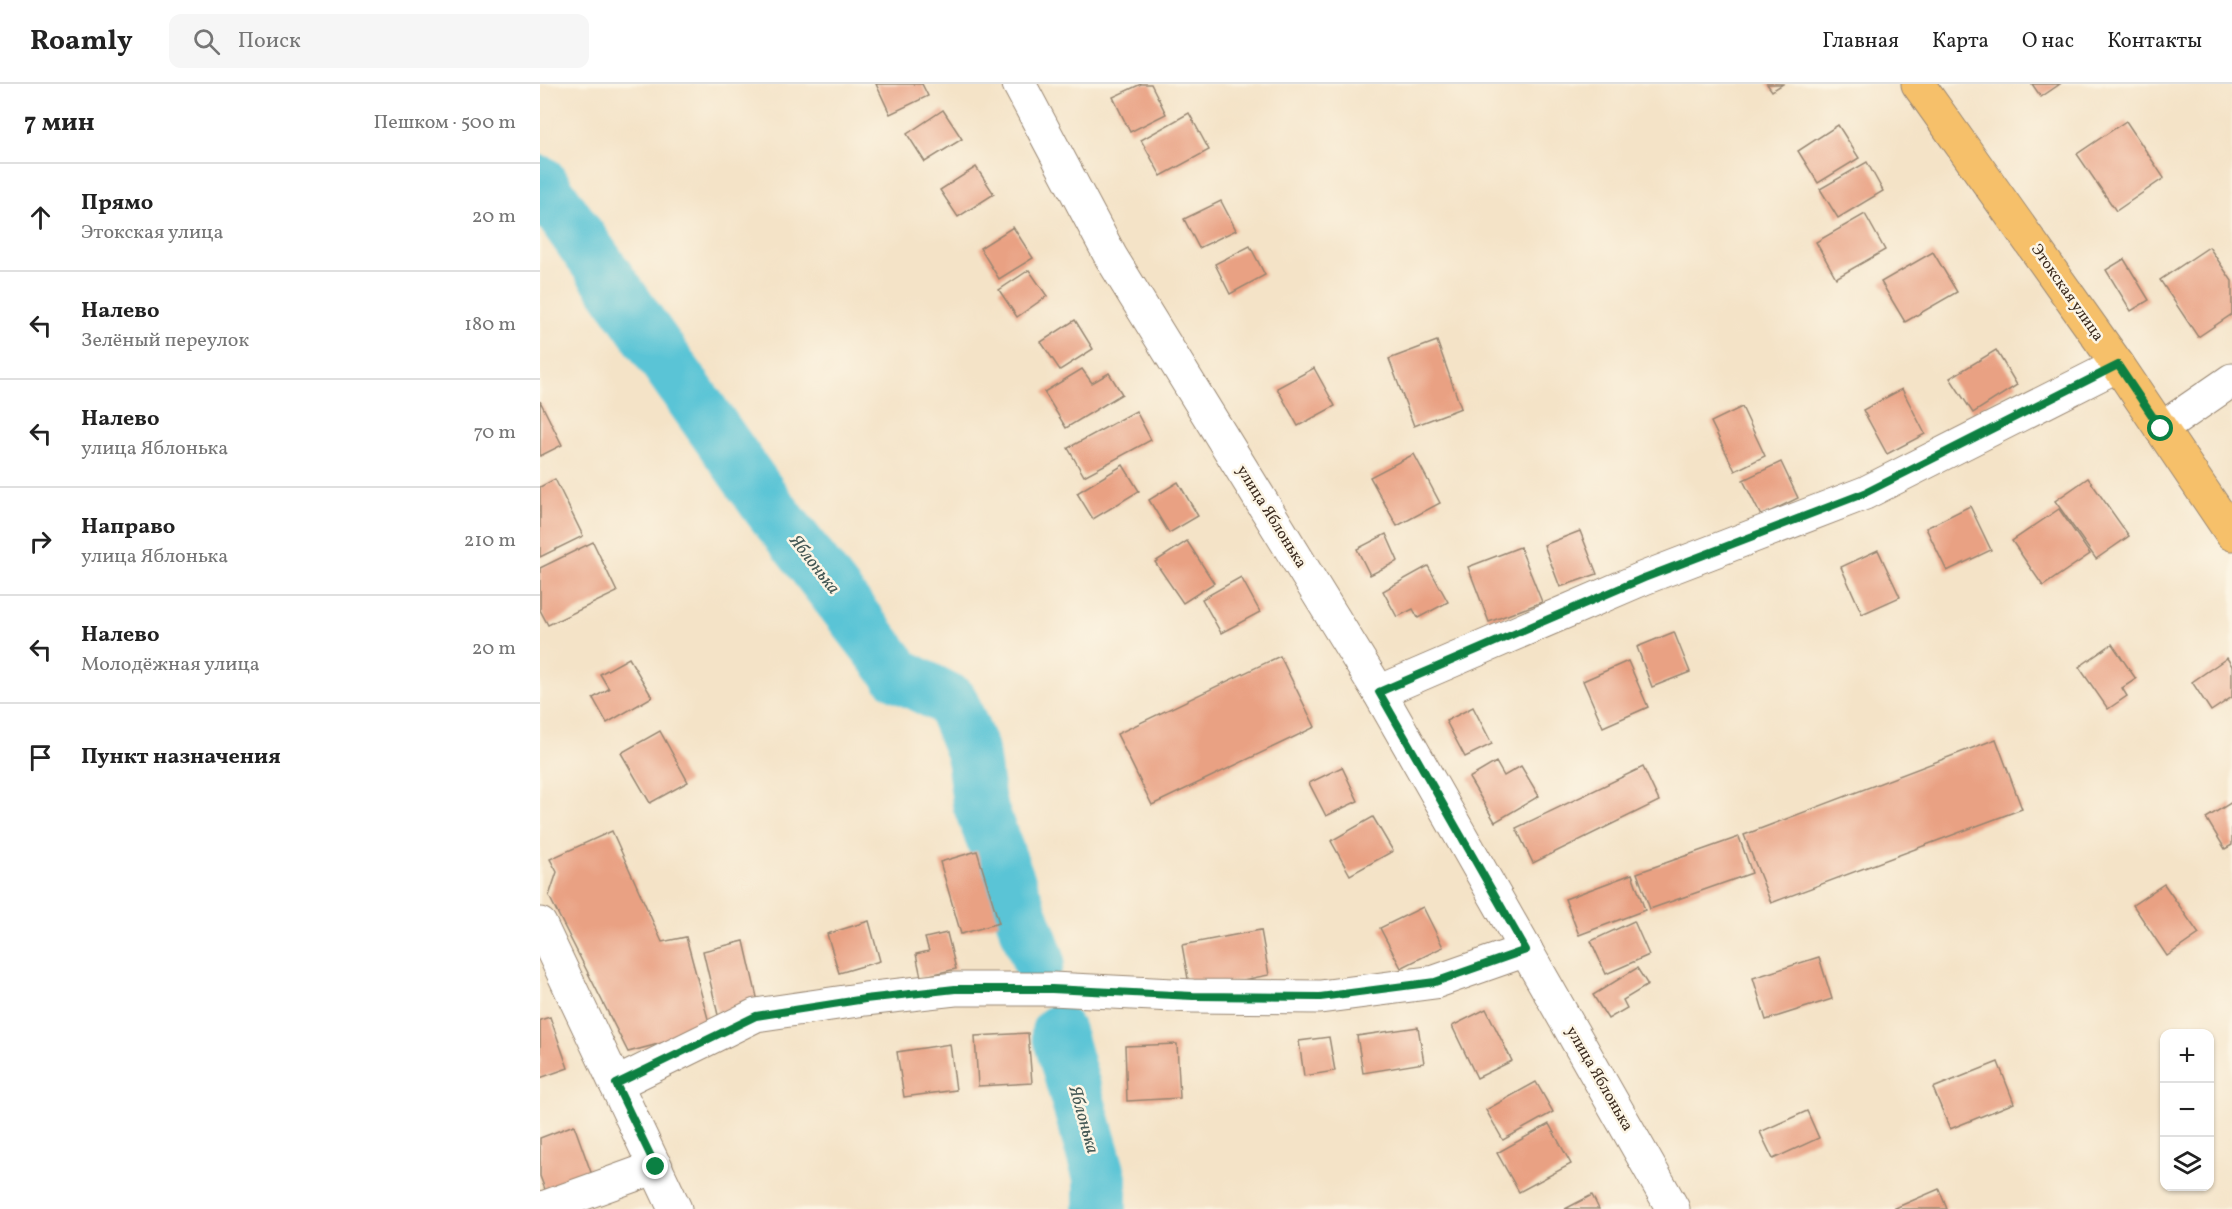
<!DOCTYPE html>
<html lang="ru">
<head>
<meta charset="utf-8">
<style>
	:root { --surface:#fff; --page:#f6f6f6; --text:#222; --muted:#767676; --line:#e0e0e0 }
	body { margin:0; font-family:Vollkorn,serif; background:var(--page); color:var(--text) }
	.controls { position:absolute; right:18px; bottom:18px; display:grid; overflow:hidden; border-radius:12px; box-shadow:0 2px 4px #0004 }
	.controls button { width:54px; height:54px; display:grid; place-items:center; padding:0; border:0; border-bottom:2px solid var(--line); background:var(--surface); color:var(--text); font:30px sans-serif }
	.stop { position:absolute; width:18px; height:18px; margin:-14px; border:4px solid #0b8043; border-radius:50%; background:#fff }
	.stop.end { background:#0b8043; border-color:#fff; box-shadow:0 2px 6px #0008 }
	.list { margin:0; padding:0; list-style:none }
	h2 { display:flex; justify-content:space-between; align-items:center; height:78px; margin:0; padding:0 24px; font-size:26px }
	h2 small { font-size:20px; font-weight:400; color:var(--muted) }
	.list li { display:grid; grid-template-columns:39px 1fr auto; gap:18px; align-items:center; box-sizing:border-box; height:108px; padding:0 24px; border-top:2px solid var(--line) }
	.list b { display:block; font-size:22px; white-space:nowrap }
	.list p { margin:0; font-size:20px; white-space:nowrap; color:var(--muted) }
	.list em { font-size:20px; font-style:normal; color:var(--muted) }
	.icon { flex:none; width:33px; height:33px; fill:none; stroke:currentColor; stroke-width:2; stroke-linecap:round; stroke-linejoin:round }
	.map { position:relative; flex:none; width:1692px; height:1125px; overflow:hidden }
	header { display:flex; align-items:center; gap:36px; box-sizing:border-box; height:84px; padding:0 30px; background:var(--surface); border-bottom:2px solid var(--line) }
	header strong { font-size:28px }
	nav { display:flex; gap:33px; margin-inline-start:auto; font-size:21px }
	.search { width:420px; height:54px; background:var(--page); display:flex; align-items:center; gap:15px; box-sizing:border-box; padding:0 21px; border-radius:12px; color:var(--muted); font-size:22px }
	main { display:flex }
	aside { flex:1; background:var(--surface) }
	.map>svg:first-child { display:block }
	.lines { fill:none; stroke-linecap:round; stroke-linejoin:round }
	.river { stroke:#5ac4d6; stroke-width:54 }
	.building { fill:#e9a183 }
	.minor-casing { stroke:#988672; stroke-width:35 }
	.major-casing { stroke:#988672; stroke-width:35 }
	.minor { stroke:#fff; stroke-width:33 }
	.major { stroke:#f6c06b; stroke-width:33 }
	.route { stroke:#0b8043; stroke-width:8 }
	.labels { text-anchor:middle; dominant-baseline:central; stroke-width:5; stroke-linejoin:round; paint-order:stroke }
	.street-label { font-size:16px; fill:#3b2a1e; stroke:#fcf5e5 }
	.water-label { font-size:18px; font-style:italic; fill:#445855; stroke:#fcf5e5 }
</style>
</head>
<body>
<header>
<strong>Roamly</strong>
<div class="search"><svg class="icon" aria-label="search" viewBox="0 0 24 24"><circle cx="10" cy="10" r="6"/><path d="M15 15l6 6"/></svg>Поиск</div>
<nav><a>Главная</a><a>Карта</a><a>О нас</a><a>Контакты</a></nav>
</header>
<main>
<aside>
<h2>7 мин<small>Пешком · 500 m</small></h2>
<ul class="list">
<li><svg class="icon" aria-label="ahead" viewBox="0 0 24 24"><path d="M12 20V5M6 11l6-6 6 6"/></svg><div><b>Прямо</b><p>Этокская улица</p></div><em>20 m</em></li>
<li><svg class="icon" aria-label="left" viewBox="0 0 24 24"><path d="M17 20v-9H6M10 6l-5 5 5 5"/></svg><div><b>Налево</b><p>Зелёный переулок</p></div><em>180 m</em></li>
<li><svg class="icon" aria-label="left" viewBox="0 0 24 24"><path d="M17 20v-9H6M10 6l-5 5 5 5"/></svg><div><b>Налево</b><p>улица Яблонька</p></div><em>70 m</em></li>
<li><svg class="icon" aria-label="right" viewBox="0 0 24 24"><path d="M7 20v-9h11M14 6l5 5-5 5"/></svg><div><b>Направо</b><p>улица Яблонька</p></div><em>210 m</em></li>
<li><svg class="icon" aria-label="left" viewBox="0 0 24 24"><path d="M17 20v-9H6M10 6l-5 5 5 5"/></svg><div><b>Налево</b><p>Молодёжная улица</p></div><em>20 m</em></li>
<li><svg class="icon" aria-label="arrive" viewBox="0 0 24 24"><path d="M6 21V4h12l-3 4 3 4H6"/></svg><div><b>Пункт назначения</b></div></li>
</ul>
</aside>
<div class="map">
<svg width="1692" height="1125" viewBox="0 0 1692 1125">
	<rect width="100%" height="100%" fill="#fcf5e5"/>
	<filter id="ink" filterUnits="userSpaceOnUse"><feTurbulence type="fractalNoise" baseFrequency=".0167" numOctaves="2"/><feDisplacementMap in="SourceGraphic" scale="12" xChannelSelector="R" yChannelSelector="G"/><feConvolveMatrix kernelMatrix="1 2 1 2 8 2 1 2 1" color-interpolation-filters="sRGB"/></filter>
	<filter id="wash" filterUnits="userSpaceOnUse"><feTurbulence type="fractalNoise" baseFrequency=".008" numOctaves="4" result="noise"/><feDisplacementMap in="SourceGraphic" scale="24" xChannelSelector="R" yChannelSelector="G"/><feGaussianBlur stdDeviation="1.35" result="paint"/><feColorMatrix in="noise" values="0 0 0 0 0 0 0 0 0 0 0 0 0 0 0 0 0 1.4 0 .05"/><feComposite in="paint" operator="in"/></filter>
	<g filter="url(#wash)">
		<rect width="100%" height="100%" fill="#f4e3c7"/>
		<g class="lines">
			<!-- river -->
			<g class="river">
				<polyline points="0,98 228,422 358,590 411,617 432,667 439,719 498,875"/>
				<polyline points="518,948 560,1094 560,1125"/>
			</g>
		</g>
		<g id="blocks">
			<!-- building -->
			<g class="building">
				<polygon points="336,0 382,0 388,12 350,30"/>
				<polygon points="601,0 611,0 626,30 590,48 573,13"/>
				<polygon points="1227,0 1243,0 1232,7"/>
				<polygon points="1492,0 1520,0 1501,13"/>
				<polygon points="403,26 422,55 385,78 367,50"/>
				<polygon points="649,29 669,66 621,92 601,56"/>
				<polygon points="1586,37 1624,94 1576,127 1537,70"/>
				<polygon points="1298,41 1319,74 1278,99 1258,67"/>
				<polygon points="1327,78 1343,107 1298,134 1280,105"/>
				<polygon points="436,83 454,110 418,133 400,106"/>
				<polygon points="681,117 696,146 659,164 644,135"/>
				<polygon points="1325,130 1345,166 1296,194 1276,158"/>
				<polygon points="473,143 493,174 459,195 440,164"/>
				<polygon points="710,162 725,191 690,210 675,180"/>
				<polygon points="1669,163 1692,197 1692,230 1658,253 1620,196"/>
				<polygon points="1393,168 1417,208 1365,238 1341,198"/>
				<polygon points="1584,175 1609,216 1591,227 1566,186"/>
				<polygon points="489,186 507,212 477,233 459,206"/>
				<polygon points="535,236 553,265 520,286 501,258"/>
				<polygon points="897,257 921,324 874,342 849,275"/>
				<polygon points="1456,266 1477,301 1433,329 1410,294"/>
				<polygon points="774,284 795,322 758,342 737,304"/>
				<polygon points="542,285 552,299 569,289 582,310 526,344 504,308"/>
				<polygon points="1362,305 1385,350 1347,370 1323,326"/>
				<polygon points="0,317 22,361 0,372"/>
				<polygon points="1202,323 1225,372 1195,387 1171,338"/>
				<polygon points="596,327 611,356 544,392 528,364"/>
				<polygon points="874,370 900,419 857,442 830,393"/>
				<polygon points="1241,378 1258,414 1221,432 1203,396"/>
				<polygon points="583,381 599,407 553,435 537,409"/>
				<polygon points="1548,394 1589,452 1556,475 1515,417"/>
				<polygon points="15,395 43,452 0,473 0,403"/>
				<polygon points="638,398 658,432 629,449 609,416"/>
				<polygon points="1430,422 1451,466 1407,487 1386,444"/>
				<polygon points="1519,425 1550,470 1503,502 1472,457"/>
				<polygon points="1040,447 1057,490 1020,503 1004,461"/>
				<polygon points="846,450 858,477 830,491 817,465"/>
				<polygon points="647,457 674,499 643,519 615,478"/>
				<polygon points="53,458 77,508 8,541 0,526 0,484"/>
				<polygon points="980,463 1002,518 949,538 928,483"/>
				<polygon points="1338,466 1360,513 1322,530 1301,483"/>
				<polygon points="888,482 908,518 878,534 873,525 857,533 843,507"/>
				<polygon points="701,493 720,528 681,549 662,515"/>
				<polygon points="1134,548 1150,588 1112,603 1097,563"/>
				<polygon points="1572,560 1596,595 1582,604 1587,612 1568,625 1539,583"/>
				<polygon points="740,572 775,643 612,721 577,650"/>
				<polygon points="89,574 112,613 67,639 53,614 69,605 60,590"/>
				<polygon points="1687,574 1692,582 1692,613 1671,627 1652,598"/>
				<polygon points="1088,577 1108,623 1063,643 1043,597"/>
				<polygon points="933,623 952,660 925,673 906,637"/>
				<polygon points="120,647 148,698 110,719 81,669"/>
				<polygon points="1456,655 1482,725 1231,819 1204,751"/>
				<polygon points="956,678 964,692 981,682 999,712 955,738 929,694"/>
				<polygon points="802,683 818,717 786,732 769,699"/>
				<polygon points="1103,683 1119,717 993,779 976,744"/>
				<polygon points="1692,718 1692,761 1685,765 1666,734"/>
				<polygon points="833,733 853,767 810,791 791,757"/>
				<polygon points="72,747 122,858 146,853 171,946 88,968 9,812 17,788 10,775"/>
				<polygon points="1199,753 1212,789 1110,825 1097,789"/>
				<polygon points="437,767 459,839 421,850 400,778"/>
				<polygon points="1092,790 1105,826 1039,851 1025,815"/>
				<polygon points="1624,800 1659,850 1627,872 1593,821"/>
				<polygon points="883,823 903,863 861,884 840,844"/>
				<polygon points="329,837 340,877 299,889 287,850"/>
				<polygon points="1094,837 1109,871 1066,890 1051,857"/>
				<polygon points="721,846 729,891 650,906 642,861"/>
				<polygon points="407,849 416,885 381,893 376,870 389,867 385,854"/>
				<polygon points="204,857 219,922 178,931 163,867"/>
				<polygon points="1279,873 1292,915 1226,936 1213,894"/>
				<polygon points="1097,884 1108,901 1083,916 1087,924 1068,935 1053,911"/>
				<polygon points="946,925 972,977 937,994 912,942"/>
				<polygon points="10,933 28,984 0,994 0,936"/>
				<polygon points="878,943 884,979 823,989 817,952"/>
				<polygon points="488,949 492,999 438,1002 435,952"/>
				<polygon points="789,953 795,987 764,992 759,957"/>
				<polygon points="410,960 416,1006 364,1013 357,968"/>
				<polygon points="637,960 640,1014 587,1017 585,962"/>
				<polygon points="1458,978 1474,1019 1410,1045 1393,1004"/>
				<polygon points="996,998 1013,1028 963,1056 946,1026"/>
				<polygon points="1267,1027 1279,1054 1233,1075 1220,1048"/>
				<polygon points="1009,1040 1031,1080 979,1108 957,1069"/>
				<polygon points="34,1041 52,1091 6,1108 0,1092 0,1054"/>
				<polygon points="1399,1105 1407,1125 1353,1125"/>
				<polygon points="1052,1111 1059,1125 1025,1125"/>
			</g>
		</g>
	</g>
	<g filter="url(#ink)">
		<use href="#blocks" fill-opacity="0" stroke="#988672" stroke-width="1.5"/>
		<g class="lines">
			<defs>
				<g id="minor">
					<polyline points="479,0 571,173 839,608 1133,1125"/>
					<polyline points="1621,345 1692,296"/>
					<polyline points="839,608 1104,494 1325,409 1578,281"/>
					<polyline points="0,840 135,1125"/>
					<polyline points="76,1000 216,931 325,915 415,905 512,905 653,912 780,913 895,898 986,866"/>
					<polyline points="0,1125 116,1083"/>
				</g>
				<polyline id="major" points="1378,0 1578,281 1692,450"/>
			</defs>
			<!-- minor casing -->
			<use href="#minor" class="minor-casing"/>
			<!-- major casing -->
			<use href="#major" class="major-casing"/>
			<!-- minor -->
			<use href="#minor" class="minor"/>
			<!-- major -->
			<use href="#major" class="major"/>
		</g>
	</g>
	<g class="lines" filter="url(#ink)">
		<!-- route -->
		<polyline class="route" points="116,1083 76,1000 216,932 325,915 415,905 512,905 653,912 780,913 895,898 986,866 839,608 1104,494 1325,409 1578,281 1621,345"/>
	</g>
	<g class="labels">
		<!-- street labels -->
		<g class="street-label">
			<text transform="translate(1527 209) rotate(55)">Этокская улица</text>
			<text transform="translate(731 433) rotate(58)">улица Яблонька</text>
			<text transform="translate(1059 995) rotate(60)">улица Яблонька</text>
		</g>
		<!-- water labels -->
		<g class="water-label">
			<text transform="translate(274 481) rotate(52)">Яблонька</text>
			<text transform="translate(543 1036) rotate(74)">Яблонька</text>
		</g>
	</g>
</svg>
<div class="controls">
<button>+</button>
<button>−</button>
<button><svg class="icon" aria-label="layers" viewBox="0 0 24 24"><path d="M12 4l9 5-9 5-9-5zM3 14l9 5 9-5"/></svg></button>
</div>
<div class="stop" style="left:1621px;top:345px"></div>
<div class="stop end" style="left:116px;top:1083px"></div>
</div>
</main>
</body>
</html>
